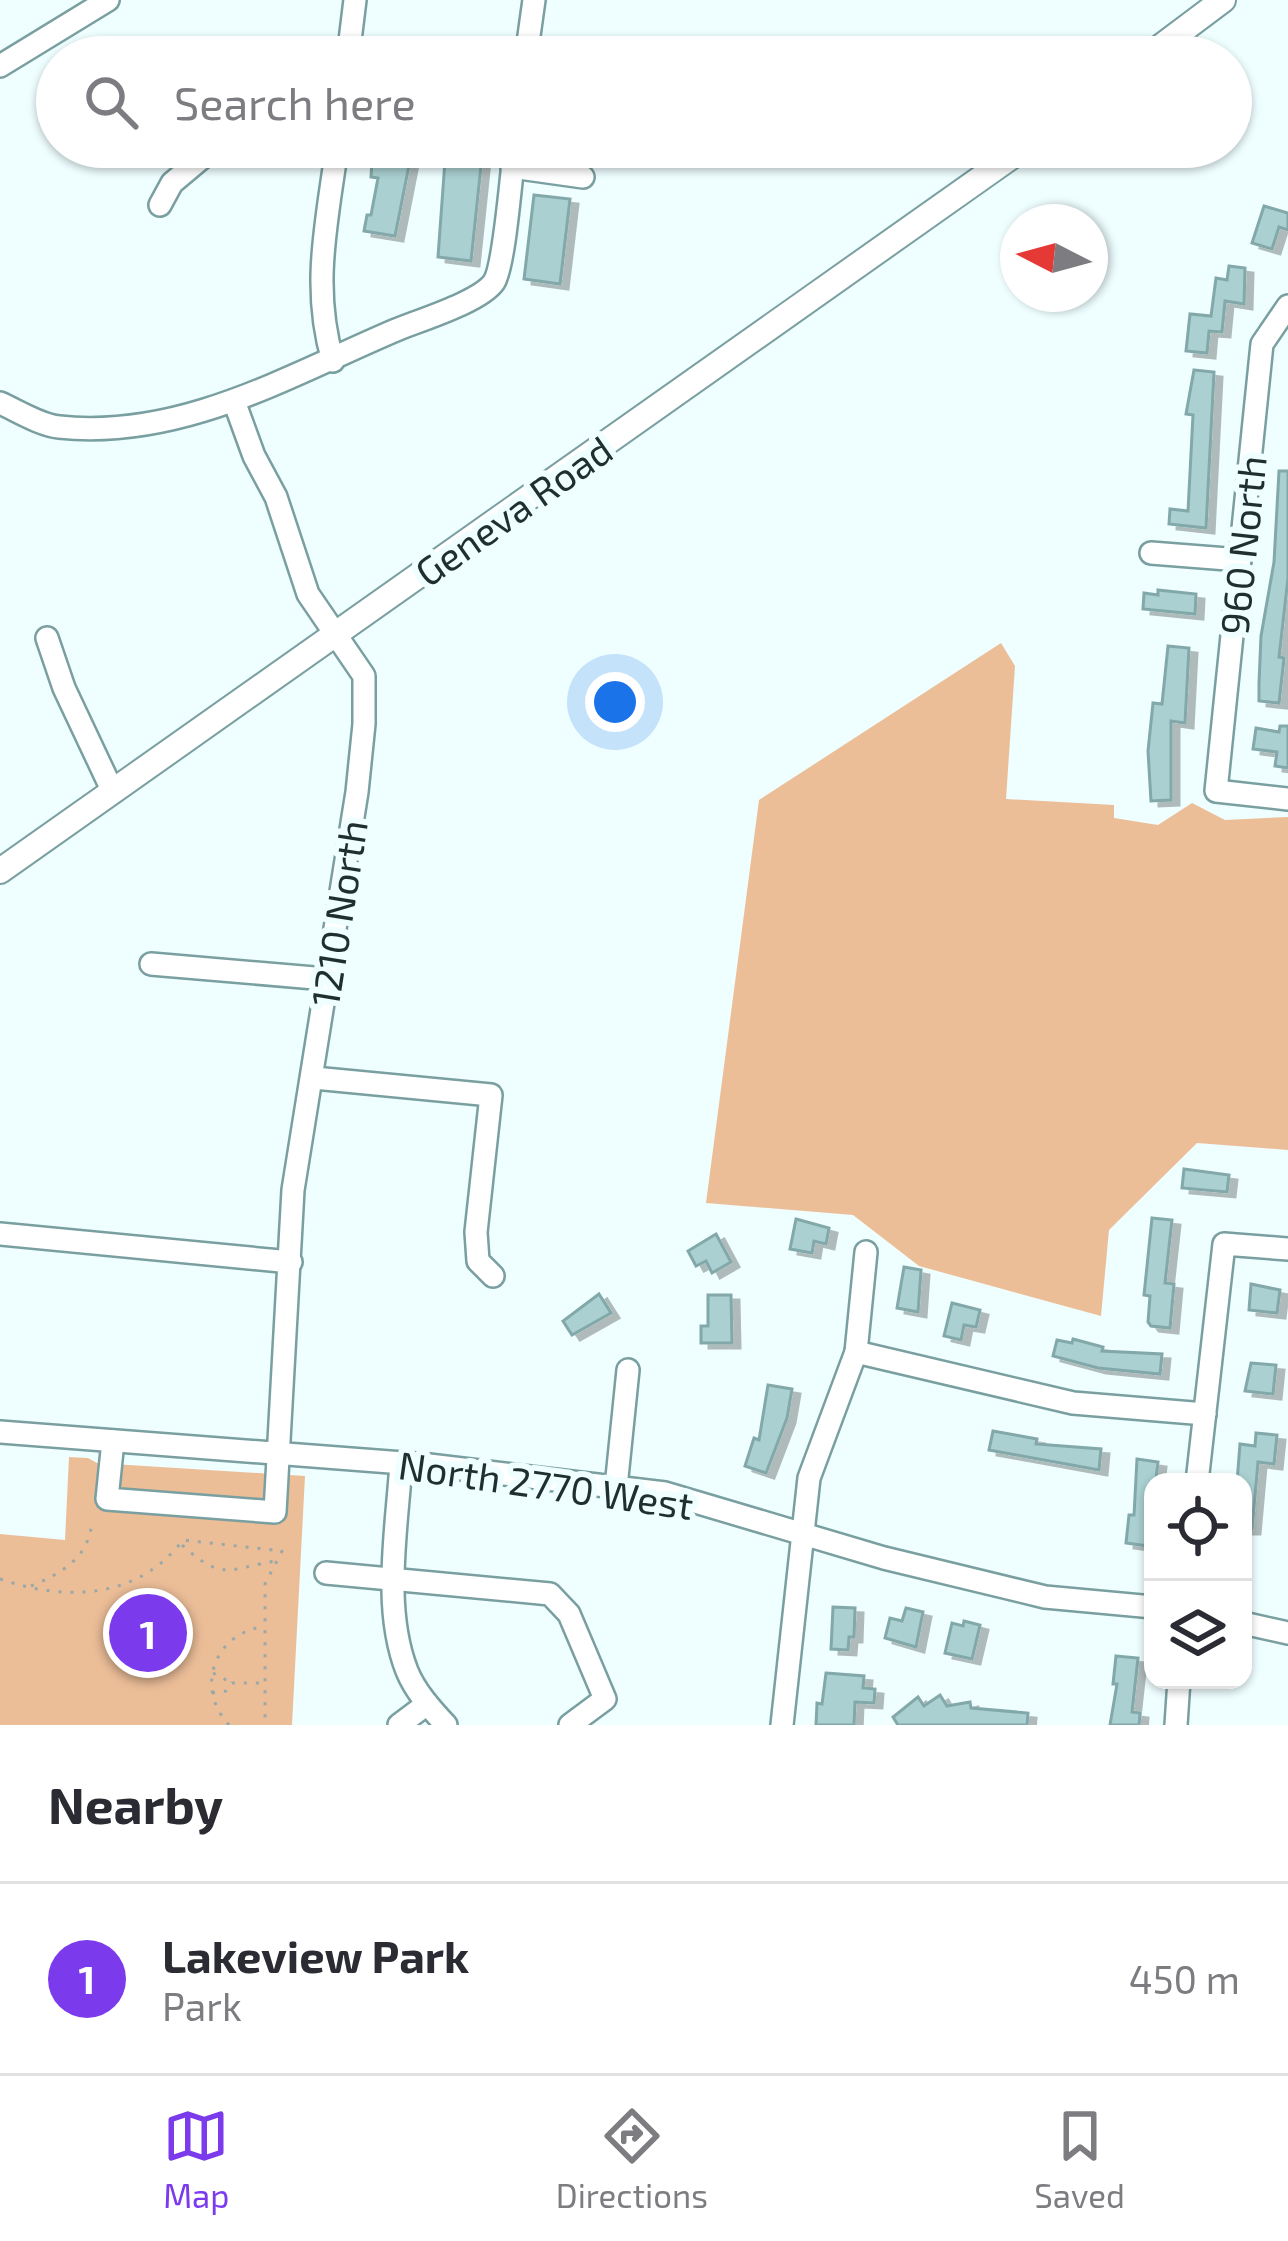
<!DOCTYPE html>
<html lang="en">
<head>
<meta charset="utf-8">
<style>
	:root { --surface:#fff; --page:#f2f2f3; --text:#2b2b33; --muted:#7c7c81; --line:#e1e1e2; --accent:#7c3aed }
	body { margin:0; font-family:"Exo 2",sans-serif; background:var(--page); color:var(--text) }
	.controls { position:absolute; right:36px; bottom:36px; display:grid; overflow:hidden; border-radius:24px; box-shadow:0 3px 9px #0004 }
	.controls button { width:108px; height:108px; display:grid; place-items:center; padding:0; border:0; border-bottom:3px solid var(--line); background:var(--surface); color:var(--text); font:60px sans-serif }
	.compass { position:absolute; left:1000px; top:204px; width:108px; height:108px; border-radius:50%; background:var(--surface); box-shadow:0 3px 9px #0004; rotate:276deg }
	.you { position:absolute; left:615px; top:702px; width:42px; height:42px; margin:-30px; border:9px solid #fff; border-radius:50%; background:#1a73e8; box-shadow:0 0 0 18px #1a73e833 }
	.badge { display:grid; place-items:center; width:78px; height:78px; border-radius:50%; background:var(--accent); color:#fff; font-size:39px; font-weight:700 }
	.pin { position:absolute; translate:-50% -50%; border:6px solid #fff; box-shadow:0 3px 12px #0006 }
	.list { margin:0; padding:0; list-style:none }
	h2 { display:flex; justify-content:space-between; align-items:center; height:156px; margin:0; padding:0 48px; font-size:51px }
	h2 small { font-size:39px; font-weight:400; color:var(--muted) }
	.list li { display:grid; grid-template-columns:78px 1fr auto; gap:36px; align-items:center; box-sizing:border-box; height:192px; padding:0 48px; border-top:3px solid var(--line) }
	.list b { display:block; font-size:45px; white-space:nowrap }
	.list p { margin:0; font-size:39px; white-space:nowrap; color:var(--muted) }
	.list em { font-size:39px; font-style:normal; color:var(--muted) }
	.icon { flex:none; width:66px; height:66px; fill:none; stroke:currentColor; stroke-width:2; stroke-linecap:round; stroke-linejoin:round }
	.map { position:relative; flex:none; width:1288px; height:1725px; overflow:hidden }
	.search { position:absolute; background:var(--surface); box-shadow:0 3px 9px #0004; left:36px; right:36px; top:36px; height:132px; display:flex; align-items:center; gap:30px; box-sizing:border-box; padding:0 42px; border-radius:66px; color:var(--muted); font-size:45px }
	.sheet { height:348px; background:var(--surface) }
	nav { display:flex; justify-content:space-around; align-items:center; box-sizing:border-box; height:168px; border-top:3px solid var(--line); background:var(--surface); font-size:33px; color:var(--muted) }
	nav a { display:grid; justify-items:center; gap:6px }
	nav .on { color:var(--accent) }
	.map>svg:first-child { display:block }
	.green { fill:#ecbe98 }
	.building { fill:#aad0d1; stroke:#83a8a9; stroke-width:3; filter:url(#shadow) }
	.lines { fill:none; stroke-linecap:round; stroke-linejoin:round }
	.minor-casing { stroke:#7a9fa0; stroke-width:26 }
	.major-casing { stroke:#7a9fa0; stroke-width:28 }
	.path { stroke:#99a8a8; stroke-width:3; stroke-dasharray:3 9; stroke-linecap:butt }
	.minor { stroke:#fff; stroke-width:21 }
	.major { stroke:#fff; stroke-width:24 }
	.labels { text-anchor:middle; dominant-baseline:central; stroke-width:12; stroke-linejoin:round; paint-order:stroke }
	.street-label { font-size:39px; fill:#1f2e2e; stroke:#effeff }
</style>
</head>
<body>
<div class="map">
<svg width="1288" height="1725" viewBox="0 0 1288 1725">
	<defs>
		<filter id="shadow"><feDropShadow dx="8" dy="5" stdDeviation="0" flood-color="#0004"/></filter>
	</defs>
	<rect width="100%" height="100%" fill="#effeff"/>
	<!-- green -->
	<g class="green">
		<polygon points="1001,643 1015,666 1006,799 1114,805 1114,818 1158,825 1192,803 1225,820 1288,817 1288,1150 1197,1143 1109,1230 1101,1316 919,1266 853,1215 706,1203 759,800"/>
		<polygon points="69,1457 88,1458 97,1463 305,1476 292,1725 0,1725 0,1534 65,1540"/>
	</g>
	<!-- building -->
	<g class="building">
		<polygon points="383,147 410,147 411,155 395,236 364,231 367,215 371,215 378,178 371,177 372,160 381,161"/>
		<polygon points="446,147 483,147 471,261 438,257"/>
		<polygon points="534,195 570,199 560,284 524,279"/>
		<polygon points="1264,206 1288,213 1288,230 1279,227 1272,249 1252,243"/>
		<polygon points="1229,266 1245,268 1244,304 1225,301 1222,332 1209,331 1207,353 1186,351 1190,314 1211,316 1216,278 1227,280"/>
		<polygon points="1194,370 1214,372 1206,528 1169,524 1170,509 1188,511 1193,415 1186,414"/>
		<polygon points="1279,471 1288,471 1288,578 1279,657 1284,658 1279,703 1259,701 1259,683 1261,636 1274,562"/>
		<polygon points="1158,590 1196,594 1195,614 1143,609 1144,593 1158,595"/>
		<polygon points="1168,646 1189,648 1185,723 1171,721 1171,800 1151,801 1148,751 1153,703 1162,704"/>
		<polygon points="1280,726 1288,726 1288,768 1275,766 1277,752 1253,749 1256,728 1279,732"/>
		<polygon points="1184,1169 1229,1175 1227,1192 1182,1188"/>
		<polygon points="1152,1218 1172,1220 1165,1283 1174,1284 1170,1328 1151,1326 1148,1322 1150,1296 1144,1295"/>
		<polygon points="796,1219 829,1228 826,1244 814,1241 812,1253 790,1249"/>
		<polygon points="716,1234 731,1262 712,1273 706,1261 696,1266 688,1251"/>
		<polygon points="904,1267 921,1270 918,1312 897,1308"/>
		<polygon points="1251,1284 1280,1290 1277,1313 1249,1310"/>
		<polygon points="599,1294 611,1313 572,1335 563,1321"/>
		<polygon points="708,1295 731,1295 732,1343 701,1343 701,1326 708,1326"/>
		<polygon points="952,1303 980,1310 976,1327 964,1325 961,1340 944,1336"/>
		<polygon points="1073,1339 1103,1347 1102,1351 1162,1354 1160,1374 1098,1368 1053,1356 1057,1340 1072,1343"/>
		<polygon points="1251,1363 1276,1365 1273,1394 1245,1391"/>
		<polygon points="768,1385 792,1389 787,1418 766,1473 745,1466 754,1438 759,1440"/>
		<polygon points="993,1431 1037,1439 1036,1444 1101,1449 1099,1470 989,1450"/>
		<polygon points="1256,1433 1277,1435 1274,1464 1258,1462 1252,1529 1243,1529 1243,1482 1237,1482 1240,1444 1255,1446"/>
		<polygon points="1137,1459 1158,1462 1148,1546 1126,1543 1129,1515 1134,1515"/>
		<polygon points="833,1607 855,1608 854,1637 849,1637 848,1650 831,1649"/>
		<polygon points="906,1608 923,1612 916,1647 885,1638 890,1618 902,1621"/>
		<polygon points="964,1621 980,1625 972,1659 945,1653 952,1623 963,1626"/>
		<polygon points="1116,1656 1138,1658 1132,1712 1140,1713 1139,1725 1110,1725 1117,1684 1113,1684"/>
		<polygon points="826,1673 864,1676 863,1688 875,1689 874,1703 855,1702 854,1725 816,1725 817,1703 822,1704"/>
		<polygon points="940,1695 947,1706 970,1702 971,1708 1028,1713 1027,1725 898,1725 893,1717 918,1697 924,1706"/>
	</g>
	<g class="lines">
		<defs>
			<g id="minor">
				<polyline points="348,57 355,0"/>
				<polyline points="526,57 534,0"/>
				<polyline points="0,66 108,0"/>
				<polyline points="512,167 583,177"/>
				<polyline points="160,205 172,183 215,147"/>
				<polyline points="1288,306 1262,344 1216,791 1288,799"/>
				<path d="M333,361C311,287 327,222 337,147"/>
				<path d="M0,403C18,411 40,425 59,427C181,440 290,375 396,330C420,320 480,302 494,282C505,264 511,173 515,147"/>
				<polyline points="1151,553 1240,560"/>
				<polyline points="47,638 64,688 113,792"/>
				<polyline points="151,964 326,979"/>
				<polyline points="314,1078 491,1095 476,1232 478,1261 493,1276"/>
				<polyline points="0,1234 291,1262"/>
				<polyline points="856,1352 1073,1403 1205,1414"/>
				<polyline points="0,1432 429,1465 665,1493 884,1558 1045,1597 1153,1607"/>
				<polyline points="113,1441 107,1499 275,1512 293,1190 357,792 364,724 364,676 308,594 276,497 254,456 234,401"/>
				<path d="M401,1463C397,1528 382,1608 407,1671C415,1691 431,1709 446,1725"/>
				<polyline points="1197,1482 1224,1244 1288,1249"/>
				<polyline points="616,1487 628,1370"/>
				<polyline points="326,1573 550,1594 569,1614 605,1699 570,1725"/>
				<polyline points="1243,1623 1288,1633"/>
				<polyline points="399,1725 427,1704"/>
				<polyline points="782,1725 809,1478 856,1352 866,1252"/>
				<polyline points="1176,1725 1179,1680"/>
			</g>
			<g id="major">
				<polyline points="1147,57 1223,0"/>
				<polyline points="0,871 1025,147"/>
			</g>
		</defs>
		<!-- minor casing -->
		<use href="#minor" class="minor-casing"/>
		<!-- major casing -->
		<use href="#major" class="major-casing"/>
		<!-- path -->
		<g class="path">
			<path d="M182,1545C224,1583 229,1568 276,1561"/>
			<path d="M0,1579C67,1602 138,1599 183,1540L282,1551L265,1584V1725"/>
			<path d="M31,1586C62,1573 89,1558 92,1521"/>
			<polyline points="213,1673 230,1682"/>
			<polyline points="212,1693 226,1691 232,1683 264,1683"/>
			<path d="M229,1725C196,1690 212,1636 261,1627"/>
		</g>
		<!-- minor -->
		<use href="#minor" class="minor"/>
		<!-- major -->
		<use href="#major" class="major"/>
	</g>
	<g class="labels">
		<!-- street labels -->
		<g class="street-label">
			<text transform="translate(513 510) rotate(-35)">Geneva Road</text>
			<text transform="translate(1242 545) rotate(-84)">960 North</text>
			<text transform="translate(338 913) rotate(-81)">1210 North</text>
			<text transform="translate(546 1484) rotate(8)">North 2770 West</text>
		</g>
	</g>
</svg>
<div class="controls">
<button><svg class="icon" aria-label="locate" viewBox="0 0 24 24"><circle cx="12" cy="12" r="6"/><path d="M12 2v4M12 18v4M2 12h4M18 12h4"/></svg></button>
<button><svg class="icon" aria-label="layers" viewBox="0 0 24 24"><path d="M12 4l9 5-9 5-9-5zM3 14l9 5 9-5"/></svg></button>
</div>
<svg class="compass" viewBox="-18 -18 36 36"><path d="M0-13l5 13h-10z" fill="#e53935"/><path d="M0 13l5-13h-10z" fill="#7c7c81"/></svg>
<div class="you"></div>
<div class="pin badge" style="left:148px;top:1633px">1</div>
<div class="search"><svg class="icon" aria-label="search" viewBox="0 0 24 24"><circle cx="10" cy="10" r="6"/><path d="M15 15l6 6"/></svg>Search here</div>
</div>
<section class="sheet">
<h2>Nearby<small></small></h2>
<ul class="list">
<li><span class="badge">1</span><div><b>Lakeview Park</b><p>Park</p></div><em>450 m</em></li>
</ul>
</section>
<nav>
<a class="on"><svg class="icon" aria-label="map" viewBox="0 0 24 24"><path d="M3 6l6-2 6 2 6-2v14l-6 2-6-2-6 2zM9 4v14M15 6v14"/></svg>Map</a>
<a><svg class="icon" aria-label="directions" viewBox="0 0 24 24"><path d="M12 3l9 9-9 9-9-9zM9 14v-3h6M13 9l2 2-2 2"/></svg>Directions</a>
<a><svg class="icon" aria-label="saved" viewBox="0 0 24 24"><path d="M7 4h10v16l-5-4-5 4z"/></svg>Saved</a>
</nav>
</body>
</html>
